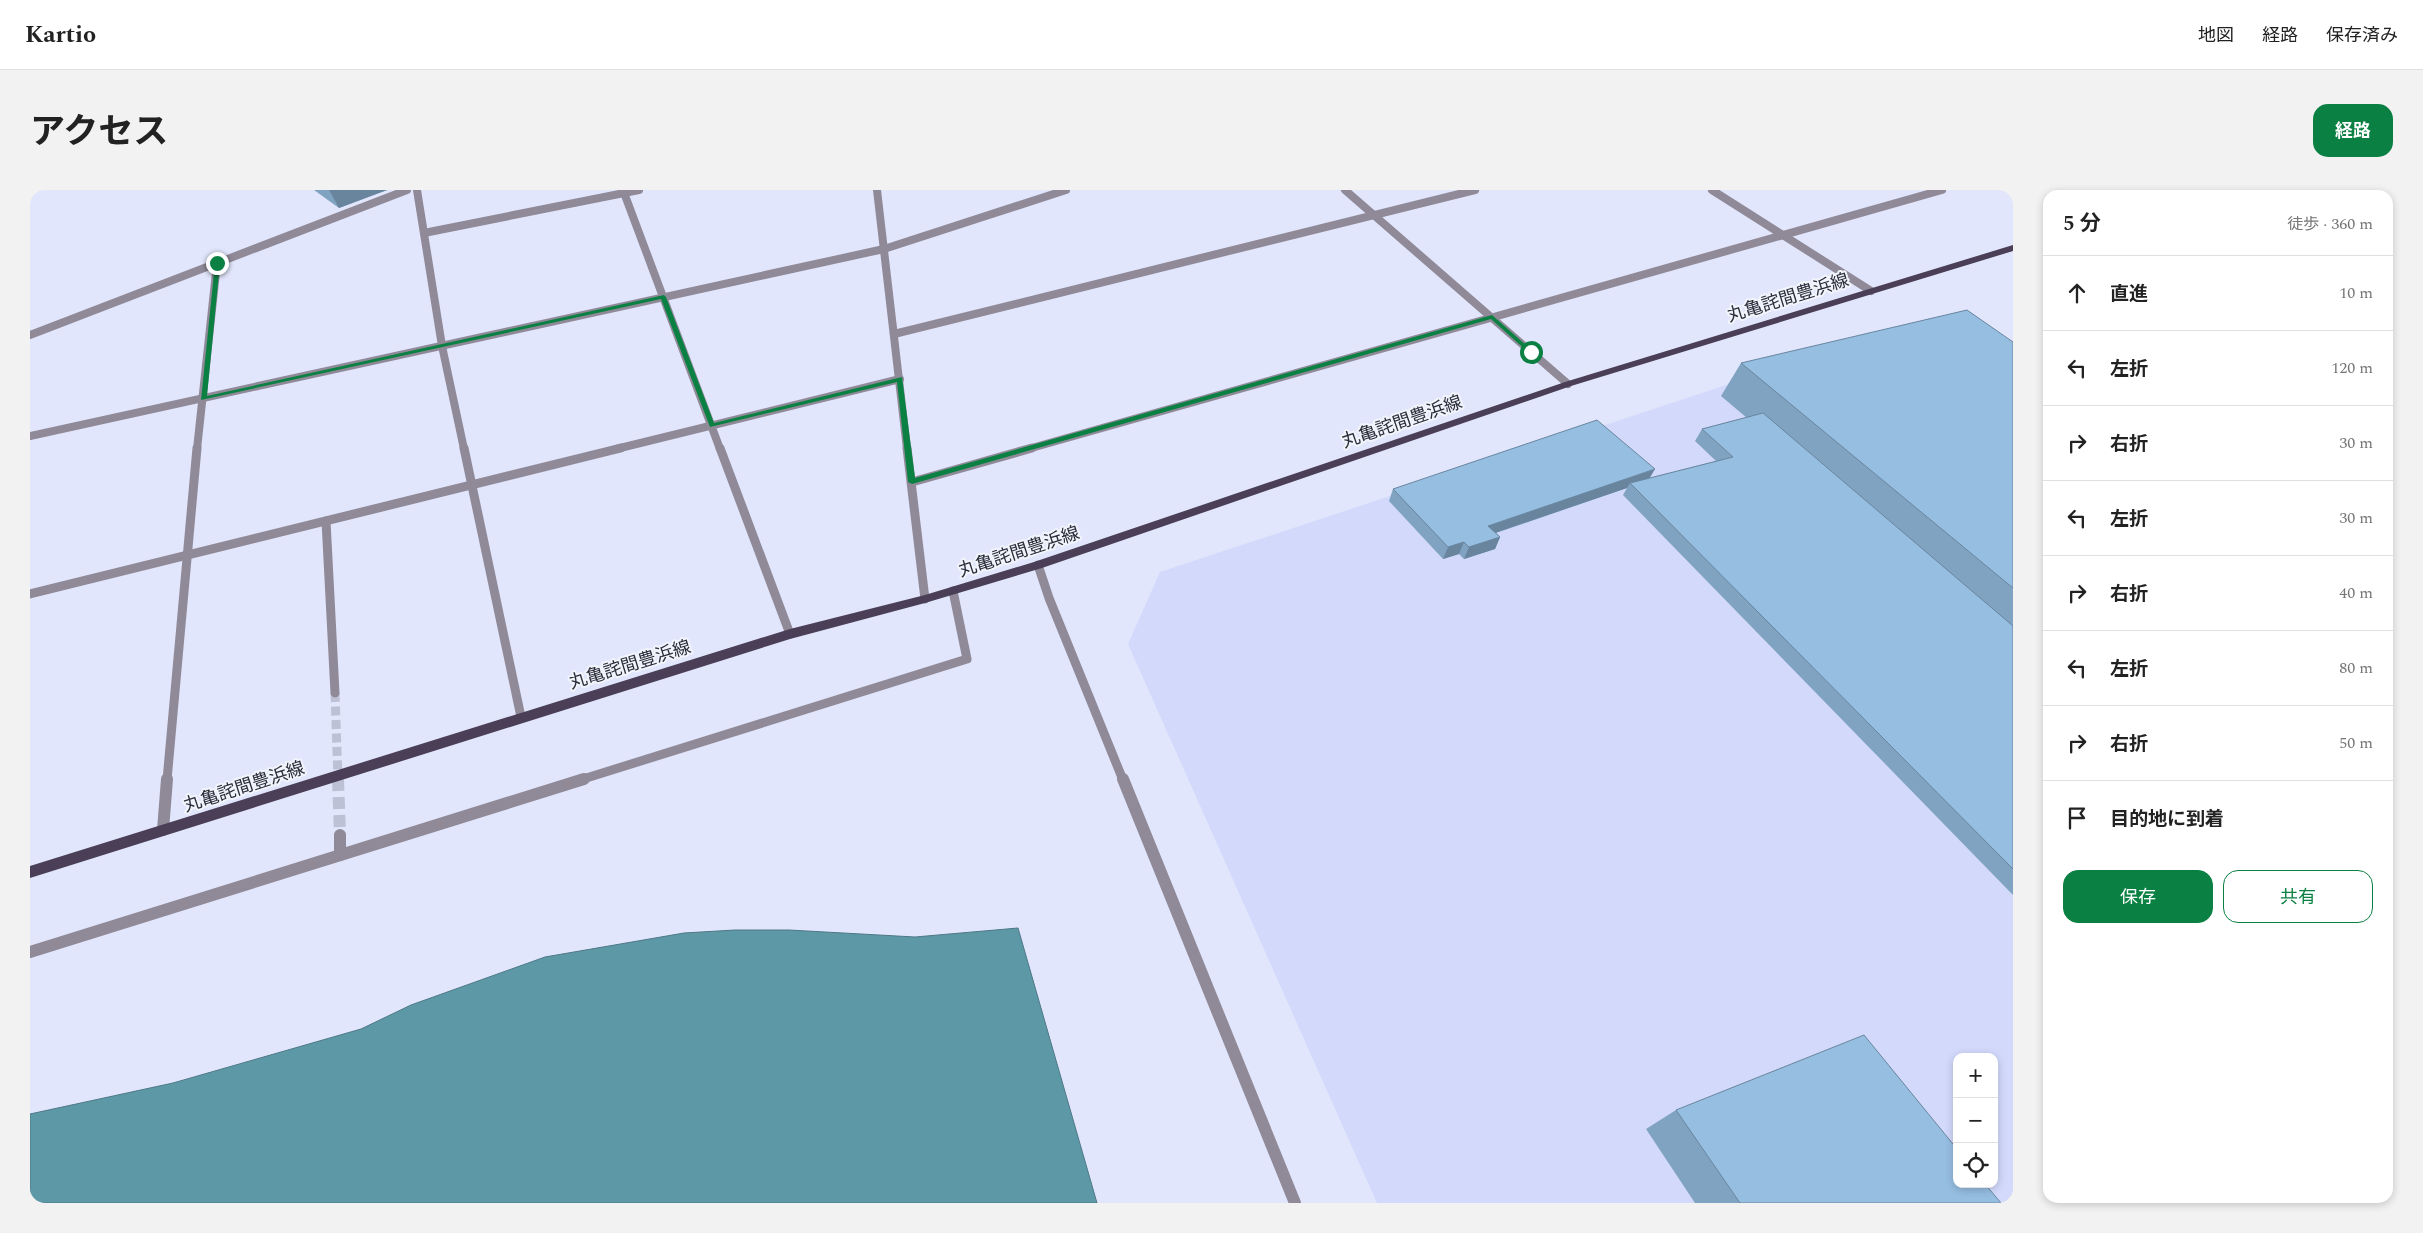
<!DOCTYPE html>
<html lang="ja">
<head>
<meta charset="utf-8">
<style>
	:root { --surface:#fff; --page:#f2f2f2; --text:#222; --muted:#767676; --line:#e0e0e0; --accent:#0b8043 }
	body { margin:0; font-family:Spectral,"Noto Sans JP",serif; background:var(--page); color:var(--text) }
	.controls { position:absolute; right:15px; bottom:15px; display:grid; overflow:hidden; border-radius:10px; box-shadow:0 2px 8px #0003 }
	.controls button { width:45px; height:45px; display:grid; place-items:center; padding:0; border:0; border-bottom:1px solid var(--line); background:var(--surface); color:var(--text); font:25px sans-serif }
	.stop { position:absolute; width:15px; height:15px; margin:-11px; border:4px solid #0b8043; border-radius:50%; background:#fff }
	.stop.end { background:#0b8043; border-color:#fff; box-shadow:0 1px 5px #0008 }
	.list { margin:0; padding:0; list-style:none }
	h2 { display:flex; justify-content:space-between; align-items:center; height:65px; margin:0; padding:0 20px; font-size:21px }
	h2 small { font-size:16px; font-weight:400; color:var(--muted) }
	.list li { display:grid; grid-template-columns:32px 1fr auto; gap:15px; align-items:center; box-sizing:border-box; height:75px; padding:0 20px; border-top:1px solid var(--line) }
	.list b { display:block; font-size:19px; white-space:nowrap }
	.list em { font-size:16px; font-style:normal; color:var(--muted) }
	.actions { display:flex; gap:10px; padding:15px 20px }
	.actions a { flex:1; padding:11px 0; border:1px solid var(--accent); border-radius:15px; text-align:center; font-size:18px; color:var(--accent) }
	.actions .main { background:var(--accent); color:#fff }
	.icon { flex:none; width:28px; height:28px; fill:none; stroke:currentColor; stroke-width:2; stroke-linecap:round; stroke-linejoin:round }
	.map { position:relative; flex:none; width:1983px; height:1013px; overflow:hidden; border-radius:15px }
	header { display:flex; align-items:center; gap:30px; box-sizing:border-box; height:70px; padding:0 25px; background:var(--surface); border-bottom:1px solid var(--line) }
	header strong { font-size:24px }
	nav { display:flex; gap:28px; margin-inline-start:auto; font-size:18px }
	.intro { display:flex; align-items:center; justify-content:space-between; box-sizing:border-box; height:120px; padding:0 30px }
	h1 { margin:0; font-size:35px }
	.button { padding:12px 22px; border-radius:15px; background:var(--accent); color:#fff; font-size:18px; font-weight:700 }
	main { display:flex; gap:30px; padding:0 30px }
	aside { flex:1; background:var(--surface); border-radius:15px; box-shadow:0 2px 8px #0003 }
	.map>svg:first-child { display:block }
	.built { fill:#d2d9fb; fill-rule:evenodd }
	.water { fill:#5d98a6; stroke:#4e7886 }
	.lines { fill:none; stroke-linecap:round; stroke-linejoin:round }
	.minor-tunnel-far1 { stroke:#bcc1d5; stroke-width:9; stroke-dasharray:9 4.5; stroke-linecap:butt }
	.minor-tunnel { stroke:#bcc1d5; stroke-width:12; stroke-dasharray:12 6; stroke-linecap:butt }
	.minor-far2 { stroke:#908a98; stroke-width:8 }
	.minor-far1 { stroke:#908a98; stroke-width:9 }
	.minor { stroke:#908a98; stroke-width:12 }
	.tertiary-far1 { stroke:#908a98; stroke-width:9 }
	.tertiary { stroke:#908a98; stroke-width:12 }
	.primary { fill:#4a3f56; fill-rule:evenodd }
	.wall { fill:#81a3c2 }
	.shaded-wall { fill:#69859e }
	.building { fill:#96bee1; stroke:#69859e }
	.route { fill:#0b8043 }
	.labels { text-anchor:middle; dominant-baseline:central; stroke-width:4; stroke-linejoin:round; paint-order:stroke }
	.street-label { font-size:18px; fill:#2a2c3a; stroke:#f2f4fb }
</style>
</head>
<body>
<header>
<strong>Kartio</strong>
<nav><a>地図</a><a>経路</a><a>保存済み</a></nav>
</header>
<div class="intro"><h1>アクセス</h1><a class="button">経路</a></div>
<main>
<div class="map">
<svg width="1983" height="1013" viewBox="0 0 1983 1013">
	<rect width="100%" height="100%" fill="#e1e6fc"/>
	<!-- built -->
	<path class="built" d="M1899,128L1983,188V1013H1347L1098,454L1130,382ZM1927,867H1964V994H1927Z"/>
	<!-- water -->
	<polygon class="water" points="988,738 1067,1013 0,1013 0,924 143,893 331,839 381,815 515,767 654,743 705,740 759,740 885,747"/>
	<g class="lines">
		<!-- minor-tunnel-far1 -->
		<polyline class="minor-tunnel-far1" points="305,503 308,590"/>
		<!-- minor-tunnel -->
		<polyline class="minor-tunnel" points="308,589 310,645"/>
		<!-- minor-far2 -->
		<g class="minor-far2">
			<polyline points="387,0 412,156 434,259"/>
			<polyline points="593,0 690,259"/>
			<polyline points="847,0 877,259"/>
			<polyline points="1315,0 1538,194"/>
			<polyline points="1682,0 1841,101"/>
			<polyline points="394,43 609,0"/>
			<polyline points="864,144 1445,0"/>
			<polyline points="0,145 377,0"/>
			<polyline points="0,246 854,59 1036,0"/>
			<polyline points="167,259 187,73"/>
			<polyline points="586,259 870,189"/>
			<polyline points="998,259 1912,0"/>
		</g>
		<!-- minor-far1 -->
		<g class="minor-far1">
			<polyline points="434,258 491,527"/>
			<polyline points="690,258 760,444"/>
			<polyline points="877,258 895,409"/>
			<polyline points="882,292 1002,258"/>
			<polyline points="296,331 305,503"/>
			<polyline points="0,404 591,258"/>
			<polyline points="137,590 167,258"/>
			<polyline points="550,590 937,469 923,401"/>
		</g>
		<!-- minor -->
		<g class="minor">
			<polyline points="133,640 137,589"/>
			<polyline points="310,645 310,665"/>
			<polyline points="0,762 554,589"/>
		</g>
		<!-- tertiary-far1 -->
		<polyline class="tertiary-far1" points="1008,375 1019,408 1093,590"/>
		<!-- tertiary -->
		<polyline class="tertiary" points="1093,589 1265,1013"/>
		<!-- primary -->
		<polygon class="primary" points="1983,55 1983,61 1541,196 1012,378 895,413 760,449 0,688 0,676 760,439 895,405 1004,372 1535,192"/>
	</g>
	<!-- wall -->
	<g class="wall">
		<polygon points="284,0 357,0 309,18"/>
		<polygon points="1983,152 1983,705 1593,305 1597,298 1466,343 1470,347 1465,359 1434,369 1429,364 1413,369 1359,311 1363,299 1620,288 1686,271 1665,251 1672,239 1717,228 1691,206 1711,173"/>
		<polygon points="1646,920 1971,1013 1665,1013 1616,939"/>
	</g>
	<!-- shaded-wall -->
	<g class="shaded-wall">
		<polygon points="299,0 357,0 309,18"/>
		<polygon points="1625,279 1618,291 1600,293 1597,298 1453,347 1458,336"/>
		<polygon points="1470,347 1465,359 1434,369 1439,357"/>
		<polygon points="1434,352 1429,364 1413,369 1418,357"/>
	</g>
	<!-- building -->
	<g class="building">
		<polygon points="1937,120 1983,152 1983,398 1711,173"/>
		<polygon points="1733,223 1983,436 1983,679 1600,293 1703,267 1672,239"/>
		<polygon points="1567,230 1625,279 1458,336 1470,347 1439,357 1434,352 1418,357 1363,299"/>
		<polygon points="1834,845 1927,959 1927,994 1955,994 1971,1013 1710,1013 1646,920"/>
	</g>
	<!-- route -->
	<polygon class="route" points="187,71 190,73 177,206 634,105 636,107 684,233 872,187 885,288 1462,125 1504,162 1499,163 1461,129 882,294 878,292 867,192 680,237 631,109 171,210 185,73"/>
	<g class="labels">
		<!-- street labels -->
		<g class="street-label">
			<text transform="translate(1758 108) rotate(-17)">丸亀詫間豊浜線</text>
			<text transform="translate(1372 232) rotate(-19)">丸亀詫間豊浜線</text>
			<text transform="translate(989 362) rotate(-18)">丸亀詫間豊浜線</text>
			<text transform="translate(600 475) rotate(-17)">丸亀詫間豊浜線</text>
			<text transform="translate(214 597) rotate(-18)">丸亀詫間豊浜線</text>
		</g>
	</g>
</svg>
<div class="controls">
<button>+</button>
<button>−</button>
<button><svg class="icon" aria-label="locate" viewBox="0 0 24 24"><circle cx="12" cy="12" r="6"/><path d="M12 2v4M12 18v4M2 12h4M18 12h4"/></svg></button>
</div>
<div class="stop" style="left:1501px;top:162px"></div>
<div class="stop end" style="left:187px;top:73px"></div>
</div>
<aside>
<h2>5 分<small>徒歩 · 360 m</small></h2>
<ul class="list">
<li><svg class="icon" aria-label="ahead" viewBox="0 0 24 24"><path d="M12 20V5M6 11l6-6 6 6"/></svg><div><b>直進</b></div><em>10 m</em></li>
<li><svg class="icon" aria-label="left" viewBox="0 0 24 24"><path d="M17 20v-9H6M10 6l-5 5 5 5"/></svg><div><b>左折</b></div><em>120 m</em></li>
<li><svg class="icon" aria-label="right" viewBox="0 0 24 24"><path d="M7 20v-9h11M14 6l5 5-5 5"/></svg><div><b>右折</b></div><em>30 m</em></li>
<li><svg class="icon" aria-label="left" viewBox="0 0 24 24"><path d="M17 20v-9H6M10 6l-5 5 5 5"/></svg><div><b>左折</b></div><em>30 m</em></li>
<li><svg class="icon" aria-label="right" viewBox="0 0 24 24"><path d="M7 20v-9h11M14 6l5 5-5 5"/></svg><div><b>右折</b></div><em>40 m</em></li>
<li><svg class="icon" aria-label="left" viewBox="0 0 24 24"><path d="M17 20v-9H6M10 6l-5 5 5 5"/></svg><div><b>左折</b></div><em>80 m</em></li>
<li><svg class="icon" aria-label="right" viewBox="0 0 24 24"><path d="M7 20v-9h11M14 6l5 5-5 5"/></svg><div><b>右折</b></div><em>50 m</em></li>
<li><svg class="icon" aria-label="arrive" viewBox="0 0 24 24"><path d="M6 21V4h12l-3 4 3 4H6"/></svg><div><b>目的地に到着</b></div></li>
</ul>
<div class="actions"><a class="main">保存</a><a>共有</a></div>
</aside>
</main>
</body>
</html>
